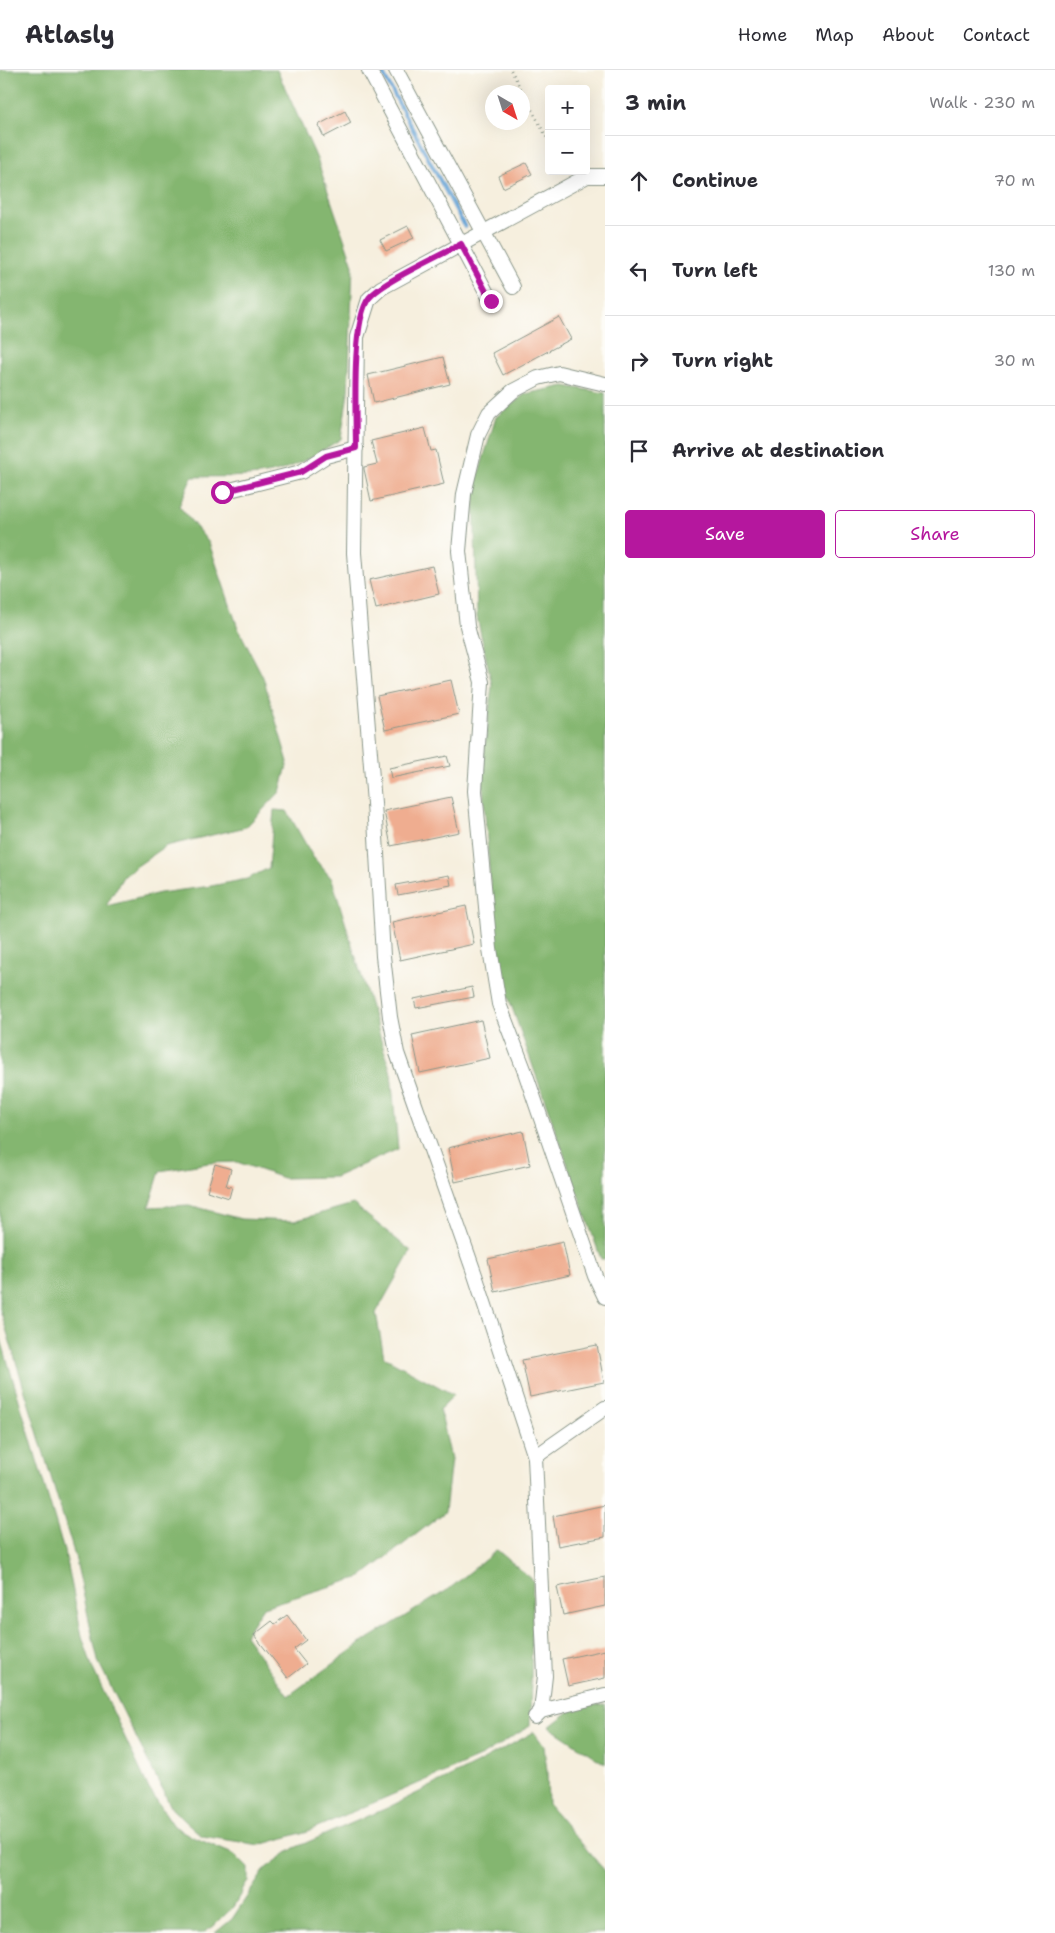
<!DOCTYPE html>
<html lang="en">
<head>
<meta charset="utf-8">
<style>
	:root { --surface:#fff; --page:#f7f7f7; --text:#2b2b33; --muted:#7c7c81; --line:#e1e1e2; --accent:#b5179e }
	body { margin:0; font-family:"Shantell Sans",sans-serif; background:var(--page); color:var(--text) }
	.controls { position:absolute; right:15px; top:15px; display:grid; overflow:hidden; border-radius:5px; box-shadow:0 5px 20px #0002 }
	.controls button { width:45px; height:45px; display:grid; place-items:center; padding:0; border:0; border-bottom:1px solid var(--line); background:var(--surface); color:var(--text); font:25px sans-serif }
	.compass { position:absolute; left:485px; top:15px; width:45px; height:45px; border-radius:50%; background:var(--surface); box-shadow:0 5px 20px #0002; rotate:141deg }
	.stop { position:absolute; width:15px; height:15px; margin:-11px; border:4px solid #b5179e; border-radius:50%; background:#fff }
	.stop.end { background:#b5179e; border-color:#fff; box-shadow:0 1px 5px #0008 }
	.list { margin:0; padding:0; list-style:none }
	h2 { display:flex; justify-content:space-between; align-items:center; height:65px; margin:0; padding:0 20px; font-size:21px }
	h2 small { font-size:16px; font-weight:400; color:var(--muted) }
	.list li { display:grid; grid-template-columns:32px 1fr auto; gap:15px; align-items:center; box-sizing:border-box; height:90px; padding:0 20px; border-top:1px solid var(--line) }
	.list b { display:block; font-size:19px; white-space:nowrap }
	.list em { font-size:16px; font-style:normal; color:var(--muted) }
	.actions { display:flex; gap:10px; padding:15px 20px }
	.actions a { flex:1; padding:11px 0; border:1px solid var(--accent); border-radius:5px; text-align:center; font-size:18px; color:var(--accent) }
	.actions .main { background:var(--accent); color:#fff }
	.icon { flex:none; width:28px; height:28px; fill:none; stroke:currentColor; stroke-width:2; stroke-linecap:round; stroke-linejoin:round }
	.map { position:relative; flex:none; width:605px; height:1863px; overflow:hidden }
	header { display:flex; align-items:center; gap:30px; box-sizing:border-box; height:70px; padding:0 25px; background:var(--surface); border-bottom:1px solid var(--line) }
	header strong { font-size:24px }
	nav { display:flex; gap:28px; margin-inline-start:auto; font-size:18px }
	main { display:flex }
	aside { flex:1; background:var(--surface) }
	.map>svg:first-child { display:block }
	.forest { fill:#84b670; stroke:#527a52 }
	.lines { fill:none; stroke-linecap:round; stroke-linejoin:round }
	.stream { stroke:#62a1d4; stroke-width:4 }
	.building { fill:#efad90 }
	.minor-casing { stroke:#8a9689; stroke-width:16 }
	.path { stroke:#8a9689; stroke-width:2.5; stroke-dasharray:1 4; stroke-linecap:butt }
	.minor { stroke:#fff; stroke-width:14 }
	.route { stroke:#b5179e; stroke-width:6 }
</style>
</head>
<body>
<header>
<strong>Atlasly</strong>
<nav><a>Home</a><a>Map</a><a>About</a><a>Contact</a></nav>
</header>
<main>
<div class="map">
<svg width="605" height="1863" viewBox="0 0 605 1863">
	<rect width="100%" height="100%" fill="#fdfcf7"/>
	<filter id="ink" filterUnits="userSpaceOnUse"><feTurbulence type="fractalNoise" baseFrequency=".02" numOctaves="2"/><feDisplacementMap in="SourceGraphic" scale="10" xChannelSelector="R" yChannelSelector="G"/><feConvolveMatrix kernelMatrix="1 2 1 2 8 2 1 2 1" color-interpolation-filters="sRGB"/></filter>
	<filter id="wash" filterUnits="userSpaceOnUse"><feTurbulence type="fractalNoise" baseFrequency=".0096" numOctaves="4" result="noise"/><feDisplacementMap in="SourceGraphic" scale="20" xChannelSelector="R" yChannelSelector="G"/><feGaussianBlur stdDeviation="1.12" result="paint"/><feColorMatrix in="noise" values="0 0 0 0 0 0 0 0 0 0 0 0 0 0 0 0 0 1.4 0 .05"/><feComposite in="paint" operator="in"/></filter>
	<g filter="url(#wash)">
		<rect width="100%" height="100%" fill="#f6efde"/>
		<!-- forest -->
		<g class="forest">
			<path d="M0,0H277L317,89L353,195L348,323L341,369C323,380 303,393 282,400C257,409 219,406 192,407L179,436L209,473L238,558L263,607L288,692L280,722L246,757L166,776L124,805L106,836L160,823L211,816L247,809L269,798L274,740L287,741L313,787L332,809L391,1003L398,1079L335,1107L283,1108L237,1092L209,1093L160,1101L149,1137L189,1135L241,1149L294,1151L353,1134L411,1181L376,1243L384,1287L454,1325L440,1339L451,1389L445,1442L361,1507L263,1537L245,1565L288,1626L360,1574L449,1519L497,1480L533,1510L530,1656L482,1686L308,1761L260,1775L202,1766L172,1739L98,1591L75,1486L0,1239Z"/>
			<polygon points="564,316 605,323 605,1189 601,1189 496,892 482,703 492,615 477,547 474,419 496,347 525,324"/>
			<polygon points="0,1266 67,1491 82,1566 93,1599 149,1719 174,1756 191,1766 235,1785 248,1798 248,1811 233,1837 214,1856 203,1863 0,1863"/>
			<polygon points="605,1634 605,1694 549,1657 575,1637"/>
			<polygon points="534,1662 544,1676 547,1701 548,1734 605,1801 605,1863 215,1863 232,1849 266,1798 294,1778 387,1738 476,1694"/>
		</g>
		<g class="lines">
			<!-- stream -->
			<polyline class="stream" points="381,0 465,157"/>
		</g>
		<g id="blocks">
			<!-- building -->
			<g class="building">
				<polygon points="345,41 351,53 324,67 318,55"/>
				<polygon points="526,93 532,104 503,118 498,106"/>
				<polygon points="408,156 414,168 386,181 380,170"/>
				<polygon points="559,247 571,269 503,305 492,283"/>
				<polygon points="443,287 450,314 374,333 368,305"/>
				<polygon points="425,358 431,381 436,380 444,414 371,431 364,399 364,397 377,394 371,371"/>
				<polygon points="432,496 439,524 376,539 369,510"/>
				<polygon points="451,610 459,644 385,660 377,626"/>
				<polygon points="447,686 450,696 391,708 389,698"/>
				<polygon points="451,727 459,762 391,776 384,741"/>
				<polygon points="449,805 451,815 398,825 396,815"/>
				<polygon points="466,836 474,874 400,890 392,852"/>
				<polygon points="472,917 474,927 416,938 414,929"/>
				<polygon points="481,950 490,988 420,1003 412,965"/>
				<polygon points="523,1061 530,1095 455,1112 448,1078"/>
				<polygon points="215,1094 231,1099 226,1116 232,1117 229,1128 207,1121"/>
				<polygon points="563,1172 570,1205 495,1222 488,1189"/>
				<polygon points="597,1275 604,1312 530,1327 522,1290"/>
				<polygon points="605,1435 605,1467 558,1476 553,1446"/>
				<polygon points="605,1507 605,1536 563,1545 557,1517"/>
				<polygon points="287,1545 306,1570 294,1579 306,1594 288,1608 254,1565 272,1551 275,1554"/>
				<polygon points="605,1580 605,1608 568,1616 562,1589"/>
			</g>
		</g>
	</g>
	<g filter="url(#ink)">
		<use href="#blocks" fill-opacity="0" stroke="#8a9689" stroke-width="1"/>
		<g class="lines">
			<defs>
				<g id="minor">
					<polyline points="369,0 491,231"/>
					<polyline points="396,0 513,217"/>
					<polyline points="605,314 559,303 538,308 513,321 489,343 478,365 464,424 459,481 467,556 482,612 475,721 490,879 499,934 525,1002 595,1206 605,1227"/>
					<polyline points="222,422 301,402 326,386 356,378"/>
					<polyline points="535,1387 605,1338"/>
					<polyline points="541,1641 545,1606 535,1387 475,1205 397,983 390,947 383,886 374,733 354,483 357,267 369,229 381,218 587,106 605,106"/>
					<polyline points="535,1647 541,1641 605,1625"/>
				</g>
			</defs>
			<!-- minor casing -->
			<use href="#minor" class="minor-casing"/>
			<!-- path -->
			<polyline class="path" points="511,0 549,72"/>
			<!-- minor -->
			<use href="#minor" class="minor"/>
		</g>
	</g>
	<g class="lines" filter="url(#ink)">
		<!-- route -->
		<path class="route" d="M222,422L301,402L326,386L356,378C356,346 351,251 369,228C383,211 440,186 461,174L491,231"/>
	</g>
</svg>
<div class="controls">
<button>+</button>
<button>−</button>
</div>
<svg class="compass" viewBox="-18 -18 36 36"><path d="M0-13l5 13h-10z" fill="#e53935"/><path d="M0 13l5-13h-10z" fill="#7c7c81"/></svg>
<div class="stop" style="left:222px;top:422px"></div>
<div class="stop end" style="left:491px;top:231px"></div>
</div>
<aside>
<h2>3 min<small>Walk · 230 m</small></h2>
<ul class="list">
<li><svg class="icon" aria-label="ahead" viewBox="0 0 24 24"><path d="M12 20V5M6 11l6-6 6 6"/></svg><div><b>Continue</b></div><em>70 m</em></li>
<li><svg class="icon" aria-label="left" viewBox="0 0 24 24"><path d="M17 20v-9H6M10 6l-5 5 5 5"/></svg><div><b>Turn left</b></div><em>130 m</em></li>
<li><svg class="icon" aria-label="right" viewBox="0 0 24 24"><path d="M7 20v-9h11M14 6l5 5-5 5"/></svg><div><b>Turn right</b></div><em>30 m</em></li>
<li><svg class="icon" aria-label="arrive" viewBox="0 0 24 24"><path d="M6 21V4h12l-3 4 3 4H6"/></svg><div><b>Arrive at destination</b></div></li>
</ul>
<div class="actions"><a class="main">Save</a><a>Share</a></div>
</aside>
</main>
</body>
</html>
